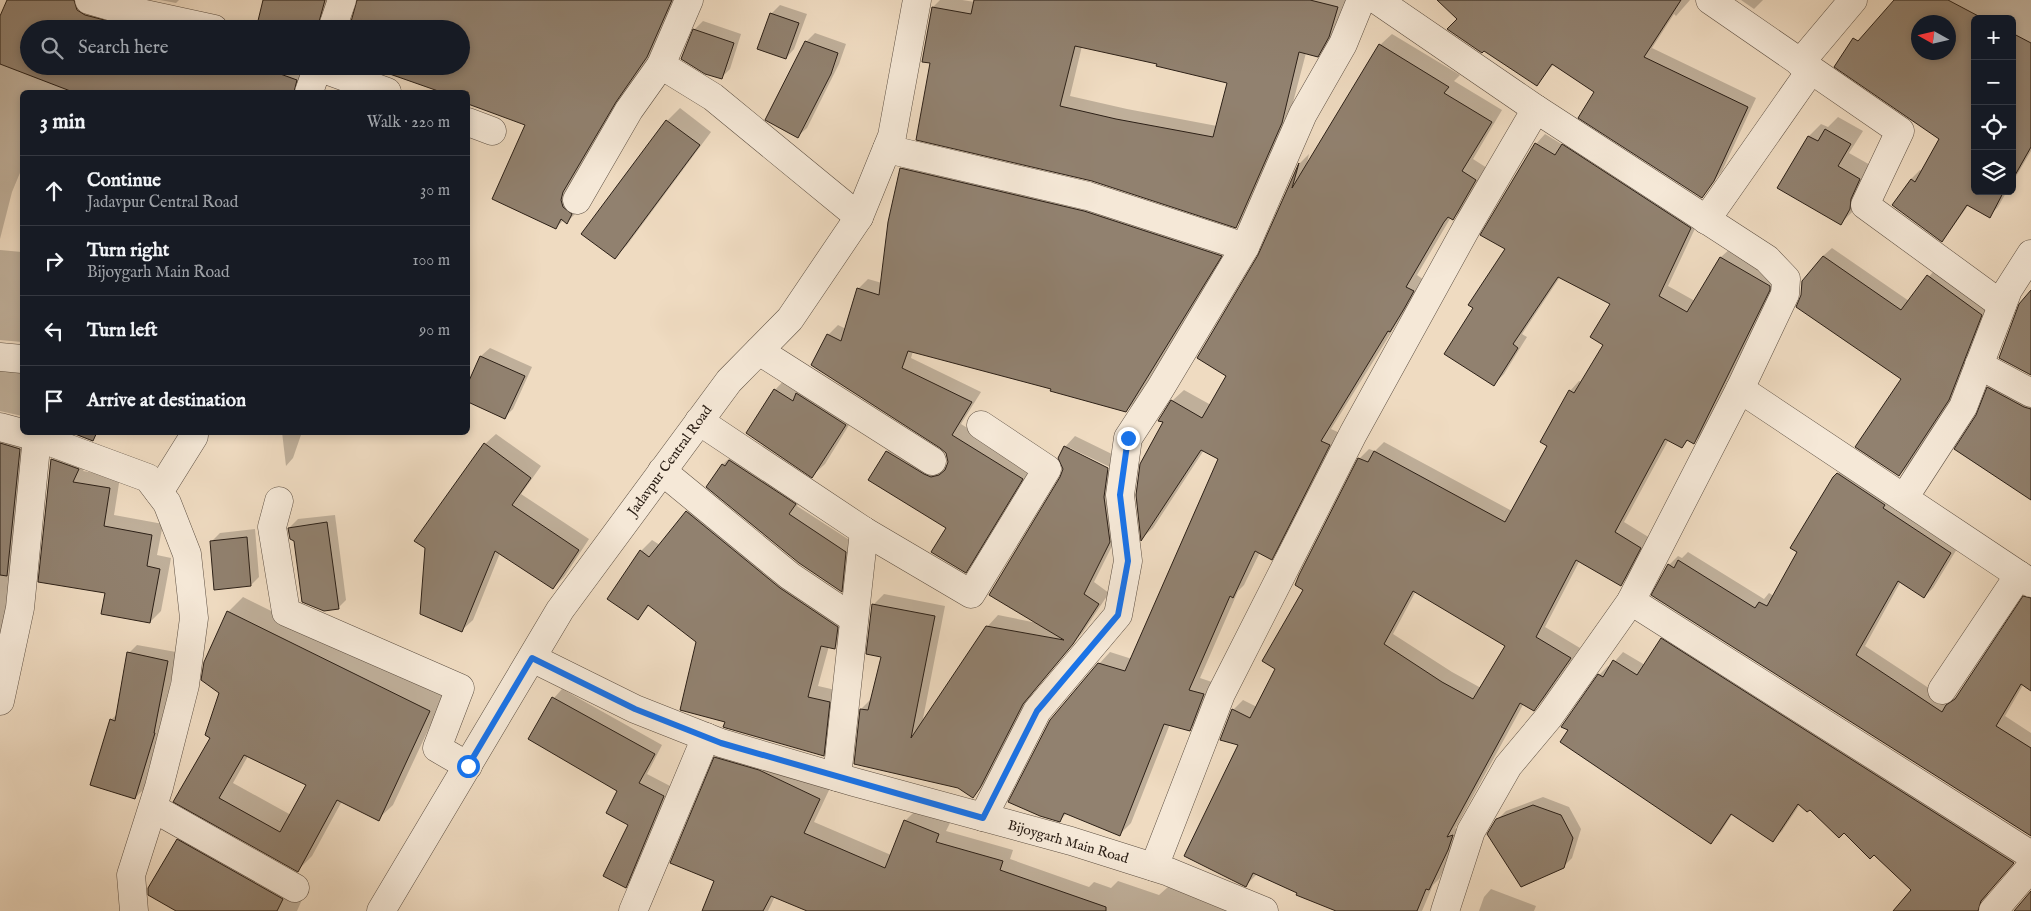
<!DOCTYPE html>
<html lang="en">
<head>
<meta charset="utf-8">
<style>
	:root { --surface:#171b24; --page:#242831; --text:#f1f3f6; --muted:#9ea1a6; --line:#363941 }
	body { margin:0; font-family:"IM FELL English",serif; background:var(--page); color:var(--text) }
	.controls { position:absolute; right:15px; top:15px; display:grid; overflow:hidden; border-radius:8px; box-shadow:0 2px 8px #0003 }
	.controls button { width:45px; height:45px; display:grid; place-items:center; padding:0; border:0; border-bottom:1px solid var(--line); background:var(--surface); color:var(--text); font:25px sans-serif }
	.compass { position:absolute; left:1911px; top:15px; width:45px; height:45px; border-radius:50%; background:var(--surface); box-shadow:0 2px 8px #0003; rotate:278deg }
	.stop { position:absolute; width:15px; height:15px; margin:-11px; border:4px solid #1a73e8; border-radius:50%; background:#fff }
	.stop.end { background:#1a73e8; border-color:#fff; box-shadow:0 1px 5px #0008 }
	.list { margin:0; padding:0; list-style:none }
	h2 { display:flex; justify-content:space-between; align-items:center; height:65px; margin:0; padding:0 20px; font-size:21px }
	h2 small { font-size:16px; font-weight:400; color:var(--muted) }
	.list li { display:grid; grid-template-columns:32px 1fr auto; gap:15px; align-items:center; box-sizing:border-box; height:70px; padding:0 20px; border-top:1px solid var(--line) }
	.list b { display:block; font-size:19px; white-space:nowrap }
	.list p { margin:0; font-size:16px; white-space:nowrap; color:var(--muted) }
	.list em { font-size:16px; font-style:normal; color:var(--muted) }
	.icon { flex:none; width:28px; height:28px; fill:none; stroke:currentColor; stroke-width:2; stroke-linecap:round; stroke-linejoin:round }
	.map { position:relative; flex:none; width:2031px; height:911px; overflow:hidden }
	.search { position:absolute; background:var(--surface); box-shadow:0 2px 8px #0003; left:20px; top:20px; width:450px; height:55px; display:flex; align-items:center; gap:12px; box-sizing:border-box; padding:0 18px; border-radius:28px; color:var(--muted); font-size:19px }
	.panel { position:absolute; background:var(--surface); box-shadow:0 2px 8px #0003; left:20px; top:90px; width:450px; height:345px; border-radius:8px }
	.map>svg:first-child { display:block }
	.shadow { fill:#0003; fill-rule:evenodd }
	.building { fill:#91816f; stroke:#2c2017; fill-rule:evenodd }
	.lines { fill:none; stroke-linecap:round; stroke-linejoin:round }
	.minor-casing { stroke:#5d4f42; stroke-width:29 }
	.minor { stroke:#f5e8d7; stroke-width:28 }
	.route { stroke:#1a73e8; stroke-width:6 }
	.labels { text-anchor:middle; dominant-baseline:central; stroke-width:4; stroke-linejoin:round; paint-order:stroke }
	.street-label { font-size:14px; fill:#2c2017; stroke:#f5e8d7 }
</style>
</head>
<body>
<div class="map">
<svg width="2031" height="911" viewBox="0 0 2031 911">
	<rect width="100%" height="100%" fill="#efdbc1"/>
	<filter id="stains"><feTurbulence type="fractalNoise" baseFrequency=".004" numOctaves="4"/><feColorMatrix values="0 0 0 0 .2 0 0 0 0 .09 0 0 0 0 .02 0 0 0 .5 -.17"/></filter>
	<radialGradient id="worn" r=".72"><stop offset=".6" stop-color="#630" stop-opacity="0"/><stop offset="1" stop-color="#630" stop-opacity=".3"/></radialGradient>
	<!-- shadow -->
	<g class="shadow">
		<polygon points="9,0 65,0 120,21 178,29 29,29 29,66 293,66 305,70 297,92 22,92 22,168 12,192 0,239 0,19"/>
		<polygon points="160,0 179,0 176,3"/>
		<polygon points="264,0 331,0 323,29 258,29"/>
		<polygon points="374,0 676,0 656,47 625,91 572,182 576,213 567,222 564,220 556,227 527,124 468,103 468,92 444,92 367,66 461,66 461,29"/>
		<path d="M940,0H962L975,2V0H1347L1328,45L1317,56L1306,53L1291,110L1247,216L1236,226L932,62L933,7ZM1082,46L1158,63L1229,82L1217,126L1127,109L1070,96Z"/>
		<polygon points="1439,0 1690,0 1676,16 1674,14 1652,48 1756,98 1722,171 1702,197 1596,91 1554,64 1537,84"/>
		<polygon points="1741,0 1763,0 1754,9"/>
		<path d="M1895,0H2031V151L2012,183V19H1975V191H2007L1998,207L1989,216L1969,204L1950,231L1941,240L1894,205L1911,179L1920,170L1922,171L1941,138ZM1918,22H1948V52H1918Z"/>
		<polygon points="780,5 807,14 794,49 786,58 771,14"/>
		<polygon points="703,21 741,34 730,69 721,78 694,30"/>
		<polygon points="815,33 846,44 839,64 807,128 798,136 806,42"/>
		<polygon points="1392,34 1460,75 1454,81 1502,110 1473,159 1487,168 1464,207 1453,219 1451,217 1417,275 1424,280 1331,429 1340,433 1283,547 1271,558 1260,552 1244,585 1238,591 1200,678 1215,683 1201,718 1189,730 1170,724 1131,823 1119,835 1067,813 1060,820 1099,664 1110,652 1132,659 1219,459 1204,450 1153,528 1142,538 1165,422 1172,401 1184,390 1211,405 1228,375 1260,256 1300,163 1309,154 1306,168 1380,45"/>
		<polygon points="680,108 711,132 627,245 615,257 583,234 667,121"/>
		<polygon points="1838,117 1863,131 1849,153 1872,166 1853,211 1840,224 1779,187 1809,136 1821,124 1828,127"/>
		<path d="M1545,134L1563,145L1573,135L1700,218L1668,286L1695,301L1721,257L1731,248L1779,276L1736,371L1704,432L1694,442L1689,439L1682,446L1669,439L1624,522L1650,538L1631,574L1621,584L1580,560L1545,627L1580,648L1544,699L1534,709L1524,703L1455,829L1462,826L1458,839L1439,879L1433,885L1422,911H1339L1257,874L1246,885L1240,744L1233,710L1243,700L1257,707L1277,668L1305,589L1300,576L1360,458L1369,449L1375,451L1384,442L1512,511L1549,446L1570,391L1579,381L1582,382L1604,344L1612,303L1560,277L1522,334L1527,337L1504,374L1494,384L1474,308L1506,249L1536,144ZM1416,591L1506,645L1481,688L1452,672L1393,634Z"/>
		<polygon points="911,159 1231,246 1136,401 1126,411 1052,388 913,351 911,358 981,392 961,424 1032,468 976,561 965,571 947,528 870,480 887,451 898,441 942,467 948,466 949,462 947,453 828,335 838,325 846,329 858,289 868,279 882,283 901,169"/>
		<polygon points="1832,248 1909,301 1937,267 1989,306 1957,390 1908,466 1899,475 1903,379 1823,256"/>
		<polygon points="0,250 22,252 22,342 0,340"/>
		<polygon points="490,348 532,367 513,409 504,418 468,400 468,386 481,356"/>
		<polygon points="0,360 22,364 22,416 0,411"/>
		<polygon points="787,377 857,412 825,464 812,476 775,390"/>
		<polygon points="1997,380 2031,398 2031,498 1977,416 1988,388"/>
		<polygon points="0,430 28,439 0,658"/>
		<polygon points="282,432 302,432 293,458 286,466"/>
		<polygon points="496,434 541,466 521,494 589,539 564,577 553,588 500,553 473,620 462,630 485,444"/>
		<path d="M1075,436L1118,457L1120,530L1094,582L1109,593L1083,632L1034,691L991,776L973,796L861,709L872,698L883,656L873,605L884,594L945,606L922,724L987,627L998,615L1037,623L1064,469L1065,447ZM1070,448L1114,469L1113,472L1070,451Z"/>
		<polygon points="63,448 90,458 83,471 120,477 114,515 163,524 157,555 171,558 161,611 150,622 106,592 40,581 52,459"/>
		<polygon points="732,456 803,495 797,506 854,543 850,582 841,590 708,487 723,464"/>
		<polygon points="1847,464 1960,544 1933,588 1924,597 1901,581 1865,646 1950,702 1960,694 2020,603 2029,594 2031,596 2031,689 2023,685 2005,716 2031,733 2031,835 1669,565 1678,556 1682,558 1688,552 1764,599 1769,593 1774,596 1798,551 1834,478"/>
		<polygon points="697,501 848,616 846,636 835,647 829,646 818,686 840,691 834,744 823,755 727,721 697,641 650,605 638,618 641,551 652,540 660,545"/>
		<polygon points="335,515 346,600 338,608 289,528 298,519"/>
		<polygon points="255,529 259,577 251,585 211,542 220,533"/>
		<path d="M243,597L444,696L393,805L378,819L342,801L312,856L298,870L175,801L212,738L220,692L228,612ZM248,756L308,785L291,815L233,783Z"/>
		<polygon points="1671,630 2022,853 1990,890 1986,898 1990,911 1895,911 1912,890 1874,854 1810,808 1800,804 1782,831 1773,840 1733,813 1720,833 1711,842 1599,675 1608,666 1610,667 1623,652 1645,665 1662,639"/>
		<polygon points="137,645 176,652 163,725 144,789 135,798 111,720 117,714 129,653"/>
		<polygon points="562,689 662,745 647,774 672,787 634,878 626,886 630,824 619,791 530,739 554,698"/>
		<polygon points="727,747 830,788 814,822 891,855 905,821 916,810 950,823 946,831 1013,850 1010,859 1089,887 1094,882 1111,888 1118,881 1159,895 1168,887 1235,911 810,911 775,896 768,911 703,911 716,881 716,758"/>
		<polygon points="1543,797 1569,807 1581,829 1572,858 1563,867 1497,820 1506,811"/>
		<polygon points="186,831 304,895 297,911 178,911 178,840"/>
		<polygon points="1491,889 1536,906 1534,911 1479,911 1484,897"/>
	</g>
	<!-- building -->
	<g class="building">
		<polygon points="7,0 74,0 77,10 85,15 139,29 29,29 29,66 237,66 247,70 248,66 258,66 297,80 294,92 73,92 0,64 0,16"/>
		<polygon points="263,0 325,0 317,29 256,29"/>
		<polygon points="357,0 672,0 647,57 616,102 563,192 561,200 563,207 572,214 567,224 561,219 556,229 492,199 525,125 468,104 468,92 441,92 384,72 383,74 362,66 461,66 461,29 349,29"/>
		<path d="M974,0H1310L1338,7L1329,37L1318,57L1299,52L1282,123L1236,228L1092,181L916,140L930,63L922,62L932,7L971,14ZM1075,46L1157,64L1156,66L1227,83L1213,137L1116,119L1060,106Z"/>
		<polygon points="1437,0 1681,0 1644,57 1748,107 1714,181 1702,198 1578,118 1594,92 1552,64 1537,86 1484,51 1482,53 1447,29 1457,19"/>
		<path d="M1894,0H1948L1984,19H1975V191H2004L1990,218L1967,205L1942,242L1892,205L1911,179L1915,182L1939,139L1834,67L1853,38L1858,41ZM1918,22H1948V52H1918Z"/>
		<polygon points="770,13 799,23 786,59 757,49"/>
		<polygon points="693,29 734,43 722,79 705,74 681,59"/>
		<polygon points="2012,33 2031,43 2031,147 2014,177 2012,177"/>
		<polygon points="805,41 838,53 831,74 798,138 765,120"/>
		<polygon points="1379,44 1449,87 1444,93 1492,122 1462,171 1476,180 1453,220 1448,217 1444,222 1406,287 1414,291 1404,309 1390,332 1388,331 1321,441 1330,445 1272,560 1255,551 1233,598 1230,596 1189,690 1204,694 1190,731 1164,724 1120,836 1064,813 1060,822 1040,816 1008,802 1050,720 1098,663 1125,671 1218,459 1201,450 1141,541 1136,495 1140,464 1163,422 1158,421 1171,400 1202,418 1226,376 1197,358 1258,255 1299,163 1292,188"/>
		<polygon points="666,120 700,145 615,259 581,234"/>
		<polygon points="1825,129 1851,144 1838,166 1860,179 1851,199 1850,209 1841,225 1777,188 1808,136 1818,141"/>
		<path d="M1535,143L1555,155L1562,144L1691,228L1659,296L1687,312L1720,257L1770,286V290L1694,444L1687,440L1682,448L1665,439L1615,532L1641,548L1621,586L1576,560L1536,637L1571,658L1534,711L1520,703L1447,837L1453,835L1448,850L1429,890L1426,889L1417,911H1336L1296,895L1297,893L1253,873L1246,887L1184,856L1238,745L1220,740L1232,709L1250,718L1275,669L1262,661L1303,590L1295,585L1299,575L1358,458L1368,462L1374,451L1505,522L1547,446L1540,442L1569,390L1574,393L1603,345L1590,337L1610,304L1558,277L1513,344L1518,348L1494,386L1444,354L1473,308L1468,305L1505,249L1480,235ZM1413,591L1505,646L1473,699L1442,682L1384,644Z"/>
		<polygon points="900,168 1084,211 1222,256 1126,412 1050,391 1051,389 908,351 902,368 972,402 952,435 1023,479 966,573 931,552 946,528 868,480 886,451 924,474 931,477 939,475 945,470 948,462 946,453 940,448 811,365 827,334 841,341 857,288 879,295 888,222"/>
		<polygon points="1823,256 1901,310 1927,275 1982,315 1949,400 1899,476 1855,447 1901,379 1796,307 1801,295 1802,281"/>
		<polygon points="2031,290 2031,375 1999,358 2019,304"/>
		<polygon points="480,356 525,376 505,419 468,402 468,383"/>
		<polygon points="1987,387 2024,407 2031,409 2031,500 1954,449 1976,415"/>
		<polygon points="774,389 793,401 796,393 846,425 812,478 746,433"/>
		<polygon points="70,432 97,432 93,441"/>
		<polygon points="0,443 20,449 7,576 0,575"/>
		<polygon points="484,443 531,478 512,505 579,550 553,589 495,551 462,632 420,614 425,548 414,541"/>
		<polygon points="1064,446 1108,468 1104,497 1110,542 1084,594 1099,604 1073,644 1023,704 980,788 973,798 958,788 854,764 860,709 868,710 881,657 866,654 872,604 935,616 911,738 986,626 1064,640 989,595 1060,477 1063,469 1058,458"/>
		<polygon points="51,459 79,469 73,482 110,488 104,526 152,535 147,566 160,569 150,623 101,614 105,593 38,582"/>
		<polygon points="729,460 796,504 789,514 846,552 842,592 799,563 706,487 722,464 725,466"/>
		<polygon points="1837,473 1885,505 1883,508 1951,553 1924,598 1898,581 1856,655 1942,712 1946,705 1955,699 2023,596 2031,598 2031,691 2021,684 1996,726 2031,748 2031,836 1651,595 1668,564 1674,568 1678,560 1755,608 1759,602 1767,606 1797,552 1790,548 1833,477"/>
		<polygon points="686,511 780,588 838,627 835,649 821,646 808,697 830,702 824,756 726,728 723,727 725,722 680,710 696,642 648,605 638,620 607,599 640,550 649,557"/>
		<polygon points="327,522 339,609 324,611 302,602 294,541 290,539 288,528"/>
		<polygon points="247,537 251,586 214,590 210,541"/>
		<path d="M227,611L430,711L379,821L337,800L298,872L173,802L210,738L205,735L219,693L201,680L204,662ZM244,755L306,785L280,832L219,798Z"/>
		<polygon points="1661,638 2014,863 1981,901 1978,911 1893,911 1911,890 1874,855 1870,859 1844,833 1839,838 1810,810 1807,812 1798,804 1773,842 1731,814 1711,844 1560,742 1568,730 1561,727 1598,674 1603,677 1613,660 1637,675"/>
		<polygon points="127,652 168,661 154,733 155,733 135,799 90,785 110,719 115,721"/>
		<polygon points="552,697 655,754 639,783 664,796 626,888 603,876 628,825 606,813 617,791 528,739"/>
		<polygon points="714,757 759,770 820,799 804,833 885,868 904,820 939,834 936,842 1003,861 1000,870 1106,907 1106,911 807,911 771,896 763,911 702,911 714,881 670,863"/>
		<polygon points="1533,805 1561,815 1573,838 1564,868 1521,887 1487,834 1496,819"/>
		<polygon points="177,839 283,899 277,911 176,911 148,895 148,888"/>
		<polygon points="2031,891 2031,911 2014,911"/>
	</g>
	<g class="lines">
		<defs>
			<g id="minor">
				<polyline points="89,0 113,7 214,29"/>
				<polyline points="689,0 661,65 713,97 859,217"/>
				<polyline points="1377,0 1536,109 1767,259 1786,279 1785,294 1740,389 1631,601 1549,717 1508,766 1471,831 1445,911"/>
				<polyline points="1710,0 1900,131 1865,205 2002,305"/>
				<polyline points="332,29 342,0"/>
				<polyline points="1800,63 1853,0"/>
				<polyline points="318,67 387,92"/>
				<polyline points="309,92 318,66"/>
				<polyline points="468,122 492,131"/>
				<polyline points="887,149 1088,196 1245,247"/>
				<polyline points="577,200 629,110 661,65"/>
				<polyline points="1706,220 1811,70"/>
				<polyline points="759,351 932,461"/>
				<polyline points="0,357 22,359"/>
				<polyline points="1979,365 2031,393"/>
				<polyline points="1740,389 2031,583"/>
				<polyline points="699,421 864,531 971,594 1047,469 981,425"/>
				<polyline points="0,427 37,437 148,478 167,503 187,554 194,618 185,685 159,787 131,875 134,911"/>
				<polyline points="662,471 790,576 854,619"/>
				<polyline points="159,492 194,436 194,432"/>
				<polyline points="1904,498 1963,407 2008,290 2031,254"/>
				<polyline points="279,501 272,527 286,612 460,688 437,748 468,766"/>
				<polyline points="1631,601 2031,855"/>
				<polyline points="532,658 635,709 721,743 854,782 1071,841 1169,872 1264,911"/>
				<polyline points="1942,690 2019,575"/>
				<polyline points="0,701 20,608 37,437"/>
				<polyline points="837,777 864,531"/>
				<polyline points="153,808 295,888"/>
				<polyline points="983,817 1037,711 1118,615 1128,561 1120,495 1128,438 1160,389 1245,247 1303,114 1343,44 1361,0"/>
				<polyline points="1154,867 1221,694 1353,434 1467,227 1536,109"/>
				<polyline points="381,911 560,610 729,381 790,319 859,217 892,136 917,0"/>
				<polyline points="633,911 706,737"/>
				<polyline points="1993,911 2031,867"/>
			</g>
		</defs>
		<!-- minor casing -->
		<use href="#minor" class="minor-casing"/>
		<!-- minor -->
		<use href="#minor" class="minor"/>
	</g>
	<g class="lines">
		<!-- route -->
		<polyline class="route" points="468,766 532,658 635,709 721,743 983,818 1037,711 1118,615 1128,561 1120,495 1128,438"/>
	</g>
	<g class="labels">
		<!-- street labels -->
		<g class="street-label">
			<text transform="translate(670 461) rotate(-54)">Jadavpur Central Road</text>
			<text transform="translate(1068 842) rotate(16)">Bijoygarh Main Road</text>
		</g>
	</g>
	<rect width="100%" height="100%" filter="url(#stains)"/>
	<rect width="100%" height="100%" fill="url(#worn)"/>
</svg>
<div class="controls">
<button>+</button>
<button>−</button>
<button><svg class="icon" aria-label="locate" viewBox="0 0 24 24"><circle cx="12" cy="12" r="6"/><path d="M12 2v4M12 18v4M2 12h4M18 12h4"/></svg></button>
<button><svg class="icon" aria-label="layers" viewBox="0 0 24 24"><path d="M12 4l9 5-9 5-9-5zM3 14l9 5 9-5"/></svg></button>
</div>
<svg class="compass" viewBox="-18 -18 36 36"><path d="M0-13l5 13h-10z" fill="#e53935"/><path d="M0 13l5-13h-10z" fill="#9ea1a6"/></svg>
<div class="stop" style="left:468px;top:766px"></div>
<div class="stop end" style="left:1128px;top:438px"></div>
<div class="search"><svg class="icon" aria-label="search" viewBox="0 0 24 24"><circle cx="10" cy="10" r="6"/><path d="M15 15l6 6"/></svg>Search here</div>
<section class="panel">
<h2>3 min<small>Walk · 220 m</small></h2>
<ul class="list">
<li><svg class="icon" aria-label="ahead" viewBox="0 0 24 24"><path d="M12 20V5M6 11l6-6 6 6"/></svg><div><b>Continue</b><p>Jadavpur Central Road</p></div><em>30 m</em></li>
<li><svg class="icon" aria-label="right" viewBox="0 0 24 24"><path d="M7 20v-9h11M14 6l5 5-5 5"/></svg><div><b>Turn right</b><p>Bijoygarh Main Road</p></div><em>100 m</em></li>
<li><svg class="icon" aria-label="left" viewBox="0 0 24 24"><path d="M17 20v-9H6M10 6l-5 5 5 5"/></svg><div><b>Turn left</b></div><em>90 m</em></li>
<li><svg class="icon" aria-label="arrive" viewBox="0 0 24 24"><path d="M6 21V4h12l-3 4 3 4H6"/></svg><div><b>Arrive at destination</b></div></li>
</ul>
</section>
</div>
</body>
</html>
